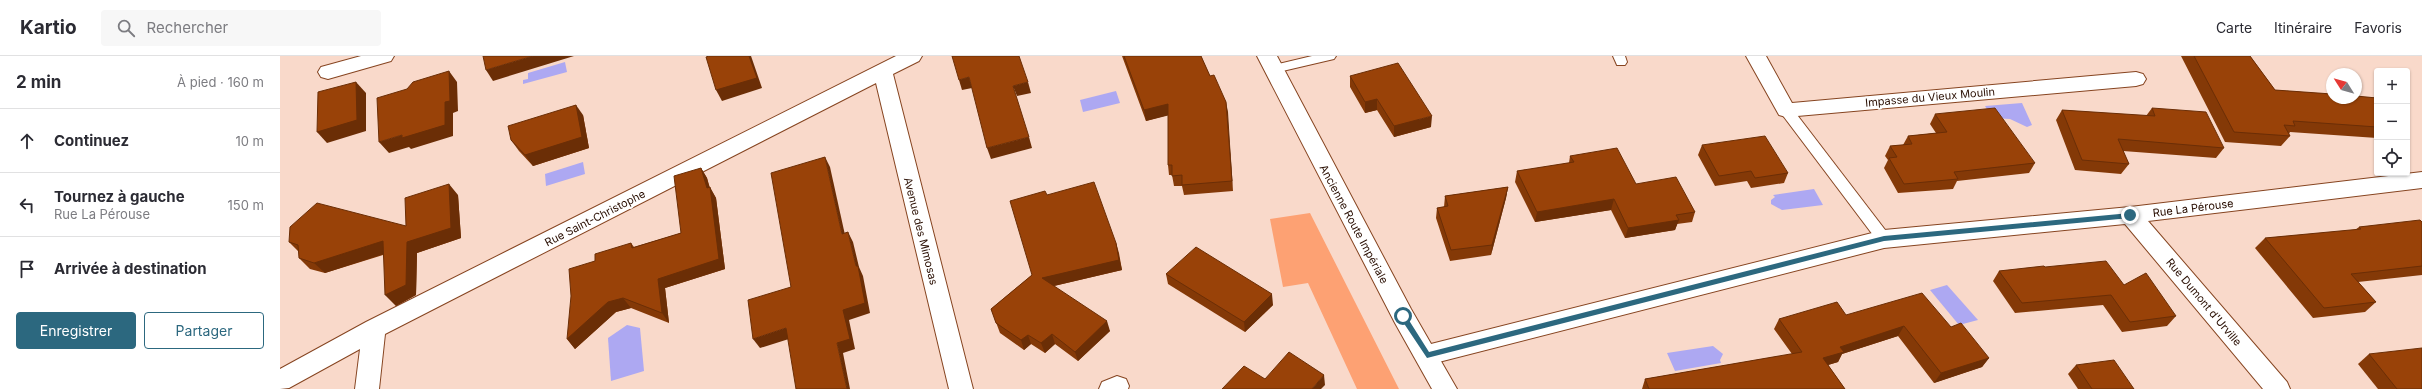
<!DOCTYPE html>
<html lang="fr">
<head>
<meta charset="utf-8">
<style>
	:root { --surface:#fff; --page:#f7f7f7; --text:#2b2b33; --muted:#7c7c81; --line:#e1e1e2; --accent:#2c687f }
	body { margin:0; font-family:Inter,sans-serif; background:var(--page); color:var(--text) }
	.controls { position:absolute; right:12px; top:12px; display:grid; overflow:hidden; border-radius:4px; box-shadow:0 1px 3px #0004 }
	.controls button { width:36px; height:36px; display:grid; place-items:center; padding:0; border:0; border-bottom:1px solid var(--line); background:var(--surface); color:var(--text); font:20px sans-serif }
	.compass { position:absolute; left:2046px; top:12px; width:36px; height:36px; border-radius:50%; background:var(--surface); box-shadow:0 1px 3px #0004; rotate:307deg }
	.stop { position:absolute; width:12px; height:12px; margin:-9px; border:3px solid #2c687f; border-radius:50%; background:#fff }
	.stop.end { background:#2c687f; border-color:#fff; box-shadow:0 1px 4px #0008 }
	.list { margin:0; padding:0; list-style:none }
	h2 { display:flex; justify-content:space-between; align-items:center; height:52px; margin:0; padding:0 16px; font-size:17px }
	h2 small { font-size:13px; font-weight:400; color:var(--muted) }
	.list li { display:grid; grid-template-columns:26px 1fr auto; gap:12px; align-items:center; box-sizing:border-box; height:64px; padding:0 16px; border-top:1px solid var(--line) }
	.list b { display:block; font-size:15px; white-space:nowrap }
	.list p { margin:0; font-size:13px; white-space:nowrap; color:var(--muted) }
	.list em { font-size:13px; font-style:normal; color:var(--muted) }
	.actions { display:flex; gap:8px; padding:12px 16px }
	.actions a { flex:1; padding:9px 0; border:1px solid var(--accent); border-radius:4px; text-align:center; font-size:14px; color:var(--accent) }
	.actions .main { background:var(--accent); color:#fff }
	.icon { flex:none; width:22px; height:22px; fill:none; stroke:currentColor; stroke-width:2; stroke-linecap:round; stroke-linejoin:round }
	.map { position:relative; flex:none; width:2142px; height:333px; overflow:hidden }
	header { display:flex; align-items:center; gap:24px; box-sizing:border-box; height:56px; padding:0 20px; background:var(--surface); border-bottom:1px solid var(--line) }
	header strong { font-size:19px }
	nav { display:flex; gap:22px; margin-inline-start:auto; font-size:14px }
	.search { width:280px; height:36px; background:var(--page); display:flex; align-items:center; gap:10px; box-sizing:border-box; padding:0 14px; border-radius:4px; color:var(--muted); font-size:15px }
	main { display:flex }
	aside { flex:1; background:var(--surface) }
	.map>svg:first-child { display:block }
	.green { fill:#fda173 }
	.water { fill:#ada8f2 }
	.lines { fill:none; stroke-linecap:round; stroke-linejoin:round }
	.lane-casing { stroke:#864420; stroke-width:2 }
	.street-casing { stroke:#864420; stroke-width:2 }
	.secondary-casing { stroke:#864420; stroke-width:2 }
	.lane { fill:#fff; fill-rule:evenodd }
	.street { fill:#fff; fill-rule:evenodd }
	.secondary { fill:#fff; fill-rule:evenodd }
	.wall { fill:#843907 }
	.shaded-wall { fill:#6b2e06 }
	.building { fill:#994208; stroke:#6b2e06 }
	.route { fill:#2c687f }
	.labels { text-anchor:middle; dominant-baseline:central; stroke-width:4; stroke-linejoin:round; paint-order:stroke }
	.street-label { font-size:11px; fill:#280d01; stroke:#fff }
</style>
</head>
<body>
<header>
<strong>Kartio</strong>
<div class="search"><svg class="icon" aria-label="search" viewBox="0 0 24 24"><circle cx="10" cy="10" r="6"/><path d="M15 15l6 6"/></svg>Rechercher</div>
<nav><a>Carte</a><a>Itinéraire</a><a>Favoris</a></nav>
</header>
<main>
<aside>
<h2>2 min<small>À pied · 160 m</small></h2>
<ul class="list">
<li><svg class="icon" aria-label="ahead" viewBox="0 0 24 24"><path d="M12 20V5M6 11l6-6 6 6"/></svg><div><b>Continuez</b></div><em>10 m</em></li>
<li><svg class="icon" aria-label="left" viewBox="0 0 24 24"><path d="M17 20v-9H6M10 6l-5 5 5 5"/></svg><div><b>Tournez à gauche</b><p>Rue La Pérouse</p></div><em>150 m</em></li>
<li><svg class="icon" aria-label="arrive" viewBox="0 0 24 24"><path d="M6 21V4h12l-3 4 3 4H6"/></svg><div><b>Arrivée à destination</b></div></li>
</ul>
<div class="actions"><a class="main">Enregistrer</a><a>Partager</a></div>
</aside>
<div class="map">
<svg width="2142" height="333" viewBox="0 0 2142 333">
	<rect width="100%" height="100%" fill="#f9d9ca"/>
	<!-- green -->
	<polygon class="green" points="1030,157 1119,333 1077,333 1028,227 1003,231 990,163"/>
	<!-- water -->
	<g class="water">
		<polygon points="285,6 287,16 243,28 243,24 248,23 248,17"/>
		<polygon points="836,35 840,47 803,56 800,44"/>
		<polygon points="1742,47 1752,69 1747,71 1730,63 1713,62 1705,50"/>
		<polygon points="303,106 305,118 266,130 265,118"/>
		<polygon points="1534,133 1543,149 1502,154 1491,148 1491,144 1495,141 1493,139"/>
		<polygon points="1667,229 1698,264 1679,269 1650,234"/>
		<polygon points="347,269 360,272 364,315 331,325 328,282"/>
		<polygon points="1433,290 1443,298 1440,304 1441,307 1395,315 1387,297"/>
	</g>
	<g class="lines">
		<defs>
			<g id="lane">
				<polygon points="1032,0 1056,0 1054,3 994,17 988,13 990,10"/>
				<polygon points="1333,0 1345,0 1347,6 1345,9 1337,9"/>
				<polygon points="1506,50 1511,51 1609,179 1611,183 1609,187 1599,187 1501,57 1500,54 1501,51"/>
			</g>
			<g id="street">
				<polygon points="81,0 114,0 111,5 48,23 41,21 38,16 41,11"/>
				<polygon points="616,0 642,0 639,5 613,18 693,333 669,333 596,27 105,278 99,333 75,333 80,293 9,332 0,333 0,313 86,266"/>
				<polygon points="1466,0 1486,0 1512,47 1856,16 1863,18 1866,23 1863,28 1856,30 1506,61 1499,59"/>
				<polygon points="2142,116 2142,132 1868,165 2007,326 2010,333 1983,333 1845,168 1604,192 1147,309 1138,306 1135,299 1138,292 1147,289 1604,174 1850,151"/>
				<polygon points="837,320 846,323 849,330 848,333 819,333 822,326"/>
			</g>
			<polygon id="secondary" points="977,0 997,0 1131,253 1177,333 1152,333 1115,267"/>
		</defs>
		<!-- lane casing -->
		<use href="#lane" class="lane-casing"/>
		<!-- street casing -->
		<use href="#street" class="street-casing"/>
		<!-- secondary casing -->
		<use href="#secondary" class="secondary-casing"/>
		<!-- lane -->
		<use href="#lane" class="lane"/>
		<!-- street -->
		<use href="#street" class="street"/>
		<!-- secondary -->
		<use href="#secondary" class="secondary"/>
	</g>
	<!-- wall -->
	<g class="wall">
		<polygon points="842,0 921,0 930,20 946,46 953,135 904,139 902,130 894,130 892,119 889,119 888,109 888,59 866,65"/>
		<polygon points="1901,0 1970,0 1995,34 2097,42 2097,82 2010,76 2009,78 2010,80 2001,90 1945,86"/>
		<polygon points="1070,20 1151,71 1114,81 1097,54 1085,57 1070,31"/>
		<polygon points="1872,52 1944,92 1936,102 1843,95 1849,108 1841,118 1795,114 1776,64 1782,54 1866,60"/>
		<polygon points="1655,58 1755,107 1749,117 1677,125 1673,133 1618,137 1604,112 1608,104 1605,100 1610,90 1623,89 1628,80 1656,77 1650,68"/>
		<polygon points="303,59 309,92 253,110 239,95 231,84"/>
		<polygon points="1422,89 1508,117 1504,127 1471,132 1467,125 1435,130 1418,99"/>
		<polygon points="1290,100 1356,128 1415,156 1412,166 1397,168 1395,174 1345,182 1331,154 1255,166 1235,126 1237,115 1289,107"/>
		<polygon points="421,112 427,122 430,132 436,142 445,213 385,232 389,267 351,252 336,256 295,293 287,283 315,205 351,187 354,191 401,177"/>
		<polygon points="1228,131 1226,142 1211,199 1170,205 1156,162 1157,152 1164,151 1165,140"/>
		<polygon points="178,139 181,182 137,197 136,239 116,250 103,199 45,217 30,213 19,202 19,196 9,186 126,170"/>
		<polygon points="767,139 836,187 839,197 842,214 774,230 830,275 798,305 775,288 765,297 751,288 744,294 720,277 711,253 752,219"/>
		<polygon points="2142,166 2142,219 2078,226 2096,246 2085,256 2033,262 1975,192 1985,182 2075,174 2079,171"/>
		<polygon points="1765,211 1844,229 1896,260 1887,270 1842,276 1823,249 1735,257 1713,225 1719,215"/>
		<polygon points="886,218 993,249 965,276 888,228"/>
		<polygon points="1566,259 1671,271 1709,302 1702,311 1654,327 1618,280 1562,298 1558,306 1548,309 1565,333 1362,333 1365,323 1512,298 1494,273 1499,263"/>
		<polygon points="2089,298 2142,333 2098,333 2078,308"/>
		<polygon points="1796,309 1854,333 1798,333 1788,318"/>
	</g>
	<!-- shaded-wall -->
	<g class="shaded-wall">
		<polygon points="253,0 294,0 213,25 206,14"/>
		<polygon points="469,0 471,0 482,32 442,45 436,34"/>
		<polygon points="169,15 177,26 178,55 173,57 173,80 131,93 129,91 109,97 99,86 122,79 165,46"/>
		<polygon points="689,21 692,32 682,34 679,24"/>
		<polygon points="76,26 86,37 86,75 47,87 37,76"/>
		<polygon points="748,26 751,37 737,40 733,30"/>
		<polygon points="1097,43 1097,54 1085,57 1085,46"/>
		<polygon points="946,46 948,56 953,135 952,125"/>
		<polygon points="888,48 890,59 866,65 864,54"/>
		<polygon points="296,49 303,59 309,92 253,110 245,99"/>
		<polygon points="1152,60 1151,71 1114,81 1114,70"/>
		<polygon points="749,81 752,92 711,103 707,92"/>
		<polygon points="545,101 550,111 567,188 562,178"/>
		<polygon points="421,112 427,122 430,134 430,131 436,142 445,213 385,232 389,267 382,257 378,223 427,132"/>
		<polygon points="169,128 178,139 181,182 137,197 136,239 116,250 105,239 127,186"/>
		<polygon points="1228,131 1226,142 1211,199 1212,189"/>
		<polygon points="1334,143 1331,154 1255,166 1257,156"/>
		<polygon points="1399,164 1395,174 1345,182 1348,172"/>
		<polygon points="568,176 573,186 579,211 583,220 590,257 569,264 575,293 563,297 570,333 567,333 557,287 563,254 576,210"/>
		<polygon points="103,185 113,195 45,217 34,207"/>
		<polygon points="836,187 842,214 765,232 762,222"/>
		<polygon points="992,238 993,249 965,276 964,266"/>
		<polygon points="343,242 351,252 336,256 295,293 287,283 328,246"/>
		<polygon points="827,265 830,275 798,305 795,296"/>
		<polygon points="1624,270 1618,280 1562,298 1558,306 1538,312 1543,302 1560,291"/>
		<polygon points="506,272 512,282 480,292 473,283"/>
		<polygon points="772,278 775,288 765,297 761,287"/>
		<polygon points="748,279 751,288 744,294 741,284"/>
		<polygon points="1709,302 1702,311 1654,327 1661,317"/>
		<polygon points="1044,319 1045,329 1041,333 1032,333"/>
	</g>
	<!-- building -->
	<g class="building">
		<polygon points="203,0 253,0 206,14"/>
		<polygon points="429,0 469,0 477,22 436,34 426,1"/>
		<polygon points="672,0 739,0 748,26 733,30 749,81 707,92 689,21 679,24"/>
		<polygon points="844,0 921,0 930,20 934,19 946,46 952,125 902,129 902,119 892,120 892,109 888,109 888,48 864,54"/>
		<polygon points="1914,0 1970,0 1995,34 2052,38 2052,42 2076,42 2076,40 2097,42 2097,71 2013,65 2015,70 2004,69 2010,80 1954,76"/>
		<polygon points="1118,7 1152,60 1114,70 1097,43 1085,46 1070,20"/>
		<polygon points="169,15 170,45 165,46 165,69 122,82 122,79 99,86 97,42 127,33 133,26"/>
		<polygon points="76,26 77,64 37,76 38,36"/>
		<polygon points="296,49 302,81 245,99 231,84 228,70"/>
		<polygon points="1715,52 1755,107 1674,116 1678,123 1624,128 1609,102 1617,101 1610,90 1632,88 1628,80 1667,76 1655,58"/>
		<polygon points="1872,52 1926,56 1944,92 1838,83 1849,108 1802,104 1782,54 1875,60"/>
		<polygon points="1485,80 1508,117 1475,122 1471,115 1439,120 1422,89"/>
		<polygon points="1337,92 1356,128 1396,121 1415,156 1396,159 1399,164 1348,172 1334,143 1257,156 1237,115 1294,106 1290,100"/>
		<polygon points="545,101 562,178 568,176 576,210 578,210 585,247 563,254 570,283 557,287 567,333 516,333 506,272 473,283 468,244 511,231 491,117"/>
		<polygon points="421,112 427,132 430,131 439,203 378,223 382,257 343,242 328,246 287,283 291,240 289,213 315,205 315,198 351,187 352,192 401,177 394,120"/>
		<polygon points="814,126 836,187 839,204 762,222 827,265 795,296 772,278 761,287 748,279 741,284 716,267 711,253 752,219 730,145 765,135 767,139"/>
		<polygon points="169,128 171,172 127,186 126,229 105,239 103,185 34,207 19,202 18,189 9,186 10,171 37,147 126,170 125,142"/>
		<polygon points="1228,131 1212,189 1171,194 1157,152 1168,150 1165,140"/>
		<polygon points="2140,164 2142,166 2142,210 2071,218 2096,246 2044,252 1985,182 2081,173 2079,171"/>
		<polygon points="916,191 992,238 964,266 886,218"/>
		<polygon points="1826,205 1844,229 1866,217 1896,260 1850,266 1831,239 1742,247 1719,215 1764,210 1765,211"/>
		<polygon points="1642,237 1671,271 1681,267 1709,302 1661,317 1624,270 1560,291 1564,296 1543,302 1565,333 1369,333 1365,323 1522,296 1499,263 1557,246 1566,259"/>
		<polygon points="2142,292 2142,333 2117,333 2089,298"/>
		<polygon points="1009,296 1044,319 1032,333 942,333 964,310 985,323"/>
		<polygon points="1834,304 1854,333 1812,333 1796,309"/>
	</g>
	<!-- route -->
	<polygon class="route" points="1850,157 1853,159 1850,162 1604,185 1147,302 1119,260 1125,258 1149,296 1604,180"/>
	<g class="labels">
		<!-- street labels -->
		<g class="street-label">
			<text transform="translate(1650 41) rotate(-5)">Impasse du Vieux Moulin</text>
			<text transform="translate(1913 152) rotate(-7)">Rue La Pérouse</text>
			<text transform="translate(315 162) rotate(-27)">Rue Saint-Christophe</text>
			<text transform="translate(1074 168) rotate(62)">Ancienne Route Impériale</text>
			<text transform="translate(641 175) rotate(76)">Avenue des Mimosas</text>
			<text transform="translate(1924 246) rotate(50)">Rue Dumont d'Urville</text>
		</g>
	</g>
</svg>
<div class="controls">
<button>+</button>
<button>−</button>
<button><svg class="icon" aria-label="locate" viewBox="0 0 24 24"><circle cx="12" cy="12" r="6"/><path d="M12 2v4M12 18v4M2 12h4M18 12h4"/></svg></button>
</div>
<svg class="compass" viewBox="-18 -18 36 36"><path d="M0-13l5 13h-10z" fill="#e53935"/><path d="M0 13l5-13h-10z" fill="#7c7c81"/></svg>
<div class="stop" style="left:1123px;top:260px"></div>
<div class="stop end" style="left:1850px;top:159px"></div>
</div>
</main>
</body>
</html>
